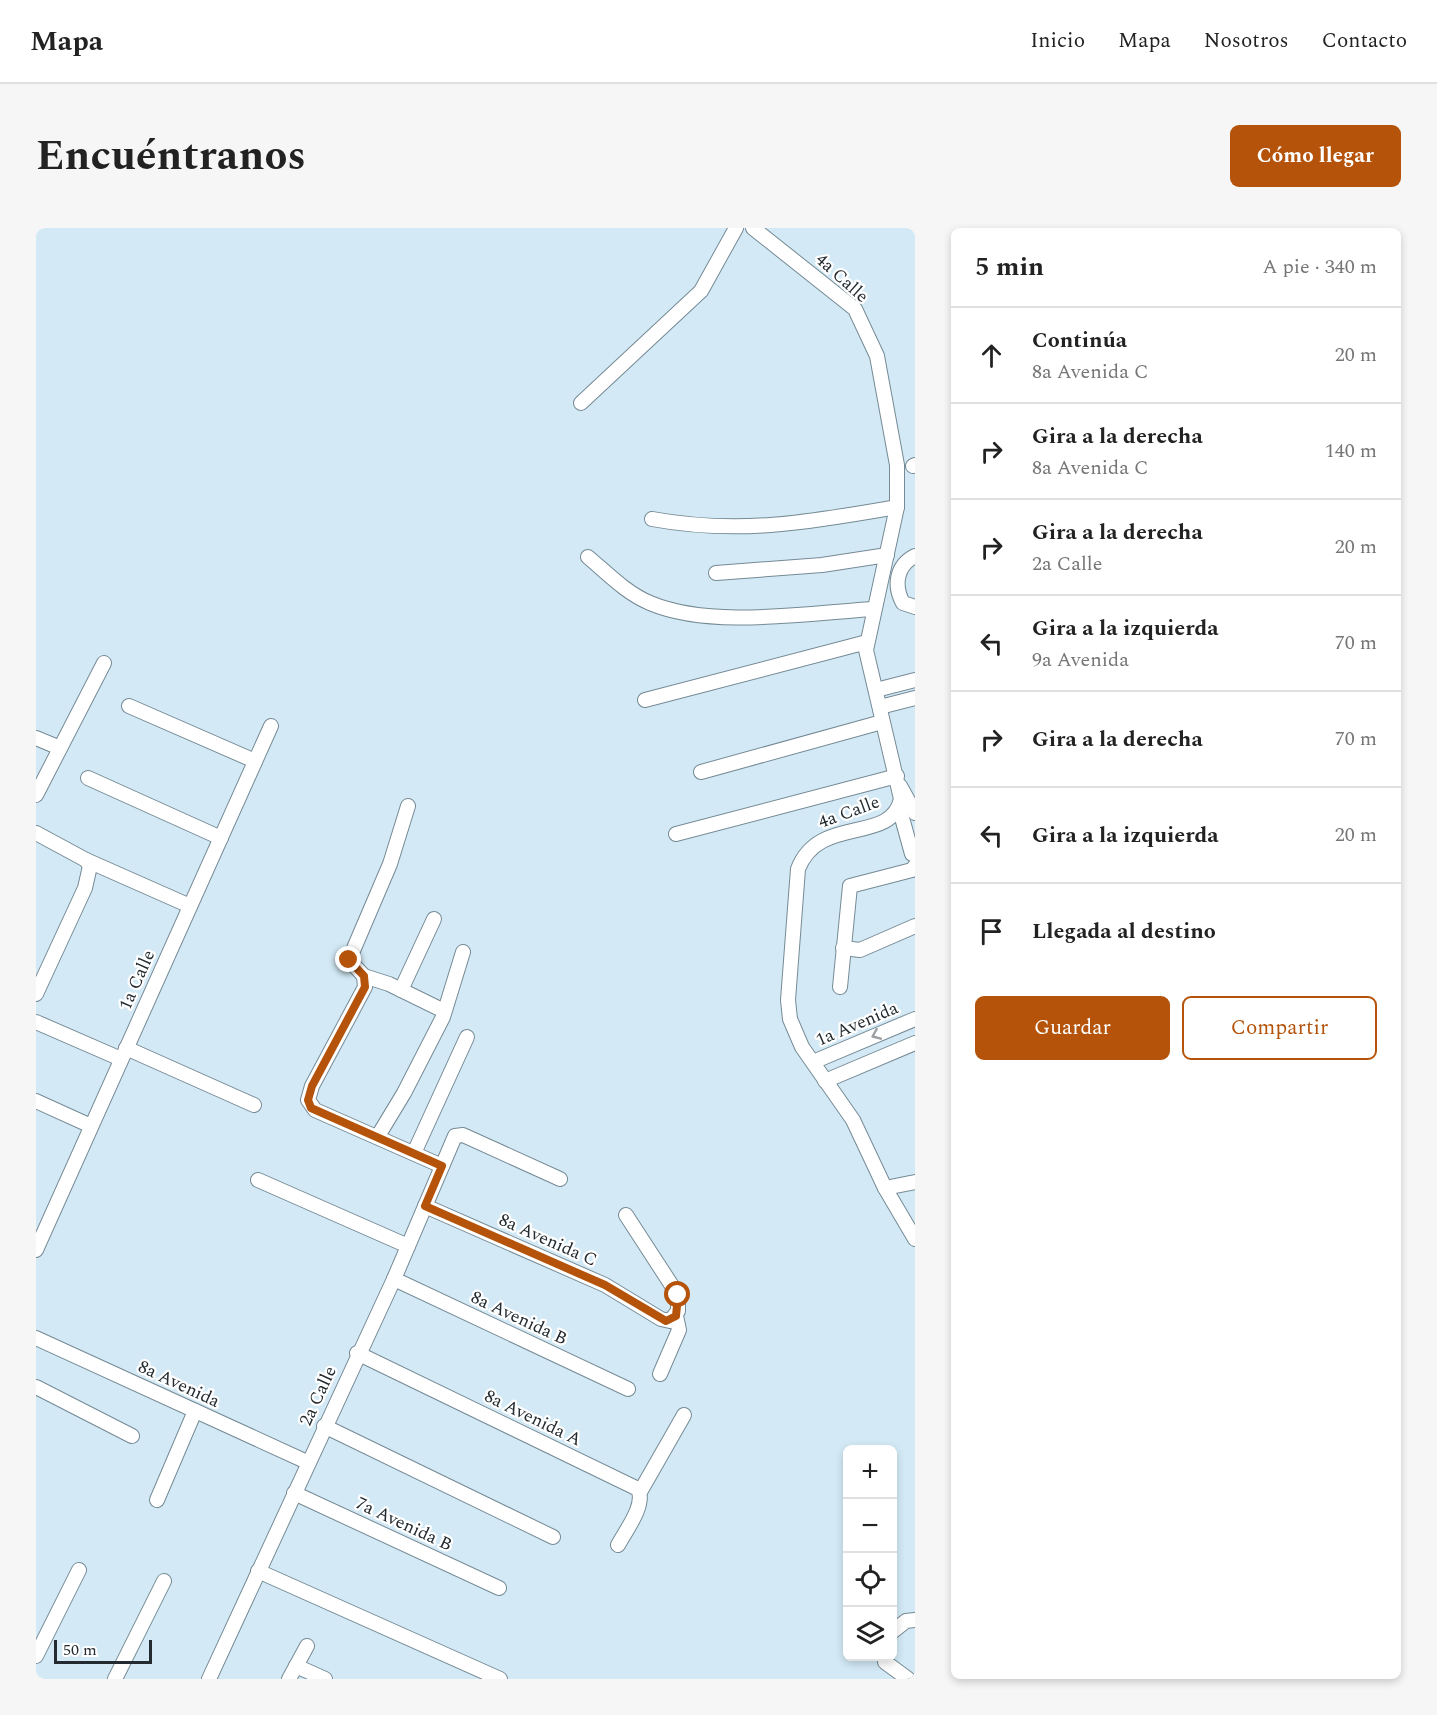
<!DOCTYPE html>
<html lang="es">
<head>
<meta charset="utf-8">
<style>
	:root { --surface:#fff; --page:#f6f6f6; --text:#222; --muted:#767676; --line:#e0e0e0; --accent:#b45309 }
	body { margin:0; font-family:Spectral,serif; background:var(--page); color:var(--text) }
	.controls { position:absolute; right:18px; bottom:18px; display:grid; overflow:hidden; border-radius:9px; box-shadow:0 3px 9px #0003 }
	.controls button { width:54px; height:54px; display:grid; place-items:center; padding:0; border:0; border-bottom:2px solid var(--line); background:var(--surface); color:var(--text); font:30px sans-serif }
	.scale { position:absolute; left:18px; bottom:15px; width:98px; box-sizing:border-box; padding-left:6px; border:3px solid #232b30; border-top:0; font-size:16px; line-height:21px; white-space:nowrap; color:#232b30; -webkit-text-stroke:4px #fff; paint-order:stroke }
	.stop { position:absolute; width:18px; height:18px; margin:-14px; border:4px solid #b45309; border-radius:50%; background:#fff }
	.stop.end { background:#b45309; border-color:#fff; box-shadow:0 2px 6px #0008 }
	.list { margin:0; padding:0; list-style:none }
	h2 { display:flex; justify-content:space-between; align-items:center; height:78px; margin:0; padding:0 24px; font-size:26px }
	h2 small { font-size:20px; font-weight:400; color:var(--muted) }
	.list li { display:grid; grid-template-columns:39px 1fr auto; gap:18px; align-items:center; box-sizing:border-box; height:96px; padding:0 24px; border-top:2px solid var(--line) }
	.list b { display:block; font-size:22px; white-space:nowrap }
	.list p { margin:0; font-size:20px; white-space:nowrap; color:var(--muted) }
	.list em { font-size:20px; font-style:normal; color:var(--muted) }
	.actions { display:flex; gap:12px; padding:18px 24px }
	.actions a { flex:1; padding:14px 0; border:2px solid var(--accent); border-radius:9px; text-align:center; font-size:21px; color:var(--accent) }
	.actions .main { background:var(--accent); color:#fff }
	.icon { flex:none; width:33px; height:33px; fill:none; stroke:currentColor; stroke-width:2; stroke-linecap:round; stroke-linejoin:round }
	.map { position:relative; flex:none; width:879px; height:1451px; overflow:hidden; border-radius:9px }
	header { display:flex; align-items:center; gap:36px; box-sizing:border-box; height:84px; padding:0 30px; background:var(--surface); border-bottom:2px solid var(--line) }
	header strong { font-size:28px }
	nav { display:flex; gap:33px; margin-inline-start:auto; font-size:21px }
	.intro { display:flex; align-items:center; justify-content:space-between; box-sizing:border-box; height:144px; padding:0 36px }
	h1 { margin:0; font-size:42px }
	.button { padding:15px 27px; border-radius:9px; background:var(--accent); color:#fff; font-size:21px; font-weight:700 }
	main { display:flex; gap:36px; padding:0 36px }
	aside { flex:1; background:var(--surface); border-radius:9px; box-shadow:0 3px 9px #0003 }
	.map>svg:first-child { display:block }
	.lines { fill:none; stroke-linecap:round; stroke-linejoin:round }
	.minor-casing { stroke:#758a95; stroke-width:16 }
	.minor { stroke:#fff; stroke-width:14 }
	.oneway { stroke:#9ca0a2 }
	.route { stroke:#b45309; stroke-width:8 }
	.labels { text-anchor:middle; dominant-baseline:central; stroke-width:4.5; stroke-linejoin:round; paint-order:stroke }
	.street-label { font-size:18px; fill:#232b30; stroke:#fff }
</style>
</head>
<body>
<header>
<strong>Mapa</strong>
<nav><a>Inicio</a><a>Mapa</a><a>Nosotros</a><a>Contacto</a></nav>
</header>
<div class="intro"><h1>Encuéntranos</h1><a class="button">Cómo llegar</a></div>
<main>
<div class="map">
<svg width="879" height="1451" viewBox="0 0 879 1451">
	<rect width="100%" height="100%" fill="#d3eaf6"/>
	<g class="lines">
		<defs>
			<g id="minor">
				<path d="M717,0L819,81L841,128L861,237V279L830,422L865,571C855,617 783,586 762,641L752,772L754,791L766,819L817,892L849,960L879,1011"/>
				<polyline points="545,175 665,63 700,0"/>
				<polyline points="877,238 879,237"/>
				<path d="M616,291C703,307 775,294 861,279"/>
				<path d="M879,328C861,337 857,357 867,375L879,379"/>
				<path d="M552,329C571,345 590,365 614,375C675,401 771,385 837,381"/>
				<polyline points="680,345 786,337 851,327"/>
				<polyline points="840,462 879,452"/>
				<polyline points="609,472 831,414"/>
				<polyline points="93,478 219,533"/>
				<polyline points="844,479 879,470"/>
				<polyline points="0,510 24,520"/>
				<polyline points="665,544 846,494"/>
				<polyline points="52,550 185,610"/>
				<polyline points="864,558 879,585"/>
				<polyline points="0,567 68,435"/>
				<polyline points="372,578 354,636 313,732 328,748 329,759 276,858 272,872 279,882 406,938"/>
				<polyline points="863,579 876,626"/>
				<polyline points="0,605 50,632 54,638 49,660 0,766"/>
				<polyline points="640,606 861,548"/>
				<polyline points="50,632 154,678"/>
				<polyline points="807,720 824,722 879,698"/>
				<polyline points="328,748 353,756 408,783"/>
				<polyline points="804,759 814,658 876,642 879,638"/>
				<polyline points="365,762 398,691"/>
				<polyline points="0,794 85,831"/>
				<polyline points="90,820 218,877"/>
				<polyline points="777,834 879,791"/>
				<polyline points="789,853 879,815"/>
				<polyline points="0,873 55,898"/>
				<polyline points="342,908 368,865 407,789 427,724"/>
				<polyline points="378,925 431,809"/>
				<polyline points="222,952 372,1018"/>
				<polyline points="849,960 879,954"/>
				<polyline points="389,978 569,1057 625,1091 634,1093 642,1083 642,1067 590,987"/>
				<polyline points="0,1022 235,498"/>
				<polyline points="358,1051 592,1161"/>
				<polyline points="0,1110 271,1234"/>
				<path d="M321,1125L602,1261C610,1277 590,1302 582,1317"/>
				<polyline points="624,1146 643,1102 640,1088"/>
				<polyline points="0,1159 96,1208"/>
				<polyline points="288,1198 517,1309"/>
				<polyline points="604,1264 648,1187"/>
				<polyline points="258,1265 463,1360"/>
				<polyline points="121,1272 159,1183"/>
				<polyline points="222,1343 464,1451"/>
				<polyline points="856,1404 870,1393 879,1392"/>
				<polyline points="0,1428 43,1342"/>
				<polyline points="849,1434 872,1451"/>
				<polyline points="260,1438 289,1451"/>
				<polyline points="79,1451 128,1353"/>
				<polyline points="173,1451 358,1051 419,908 427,907 524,951"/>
				<polyline points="253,1451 271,1418"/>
			</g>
		</defs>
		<!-- minor casing -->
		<use href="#minor" class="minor-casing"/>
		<!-- minor -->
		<use href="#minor" class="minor"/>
	</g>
	<!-- one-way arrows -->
	<defs><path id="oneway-chevron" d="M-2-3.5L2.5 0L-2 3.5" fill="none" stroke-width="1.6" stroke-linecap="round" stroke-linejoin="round" transform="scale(1.5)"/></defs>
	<use class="oneway" href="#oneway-chevron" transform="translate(840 807) rotate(157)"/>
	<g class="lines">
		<!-- route -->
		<polyline class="route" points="313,732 328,748 329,759 276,858 272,872 275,880 406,938 389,978 569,1057 630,1093 640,1088 642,1067"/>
	</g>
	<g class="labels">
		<!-- street labels -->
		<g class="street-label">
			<text transform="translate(806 50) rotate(42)">4a Calle</text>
			<text transform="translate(813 584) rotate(-20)">4a Calle</text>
			<text transform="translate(101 752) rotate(-66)">1a Calle</text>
			<text transform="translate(821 796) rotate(-23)">1a Avenida</text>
			<text transform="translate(512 1012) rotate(24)">8a Avenida C</text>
			<text transform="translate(483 1090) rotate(25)">8a Avenida B</text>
			<text transform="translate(143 1156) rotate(25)">8a Avenida</text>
			<text transform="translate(282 1168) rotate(-65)">2a Calle</text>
			<text transform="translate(497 1190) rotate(26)">8a Avenida A</text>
			<text transform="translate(368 1296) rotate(25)">7a Avenida B</text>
		</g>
	</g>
</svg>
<div class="controls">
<button>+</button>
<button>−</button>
<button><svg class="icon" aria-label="locate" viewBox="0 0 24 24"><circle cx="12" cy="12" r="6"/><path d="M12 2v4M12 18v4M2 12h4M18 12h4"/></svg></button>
<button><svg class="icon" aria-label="layers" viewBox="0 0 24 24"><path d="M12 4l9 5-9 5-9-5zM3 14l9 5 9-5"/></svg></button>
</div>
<div class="scale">50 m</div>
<div class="stop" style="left:642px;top:1067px"></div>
<div class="stop end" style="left:313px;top:732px"></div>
</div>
<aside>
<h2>5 min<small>A pie · 340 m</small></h2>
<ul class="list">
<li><svg class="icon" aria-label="ahead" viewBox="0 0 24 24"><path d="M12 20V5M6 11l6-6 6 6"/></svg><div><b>Continúa</b><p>8a Avenida C</p></div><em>20 m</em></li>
<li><svg class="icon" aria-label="right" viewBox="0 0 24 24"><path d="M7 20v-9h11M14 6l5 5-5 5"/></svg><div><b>Gira a la derecha</b><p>8a Avenida C</p></div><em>140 m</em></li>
<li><svg class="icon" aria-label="right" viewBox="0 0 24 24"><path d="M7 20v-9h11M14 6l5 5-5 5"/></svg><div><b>Gira a la derecha</b><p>2a Calle</p></div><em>20 m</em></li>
<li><svg class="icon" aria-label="left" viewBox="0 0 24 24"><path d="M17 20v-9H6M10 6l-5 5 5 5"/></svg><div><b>Gira a la izquierda</b><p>9a Avenida</p></div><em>70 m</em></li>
<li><svg class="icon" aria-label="right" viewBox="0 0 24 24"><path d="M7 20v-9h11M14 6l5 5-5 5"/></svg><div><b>Gira a la derecha</b></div><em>70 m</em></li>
<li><svg class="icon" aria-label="left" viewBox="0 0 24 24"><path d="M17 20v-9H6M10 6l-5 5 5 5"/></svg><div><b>Gira a la izquierda</b></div><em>20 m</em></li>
<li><svg class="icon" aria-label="arrive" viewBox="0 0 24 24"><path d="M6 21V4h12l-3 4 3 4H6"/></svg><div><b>Llegada al destino</b></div></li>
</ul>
<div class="actions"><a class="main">Guardar</a><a>Compartir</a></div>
</aside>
</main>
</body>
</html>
